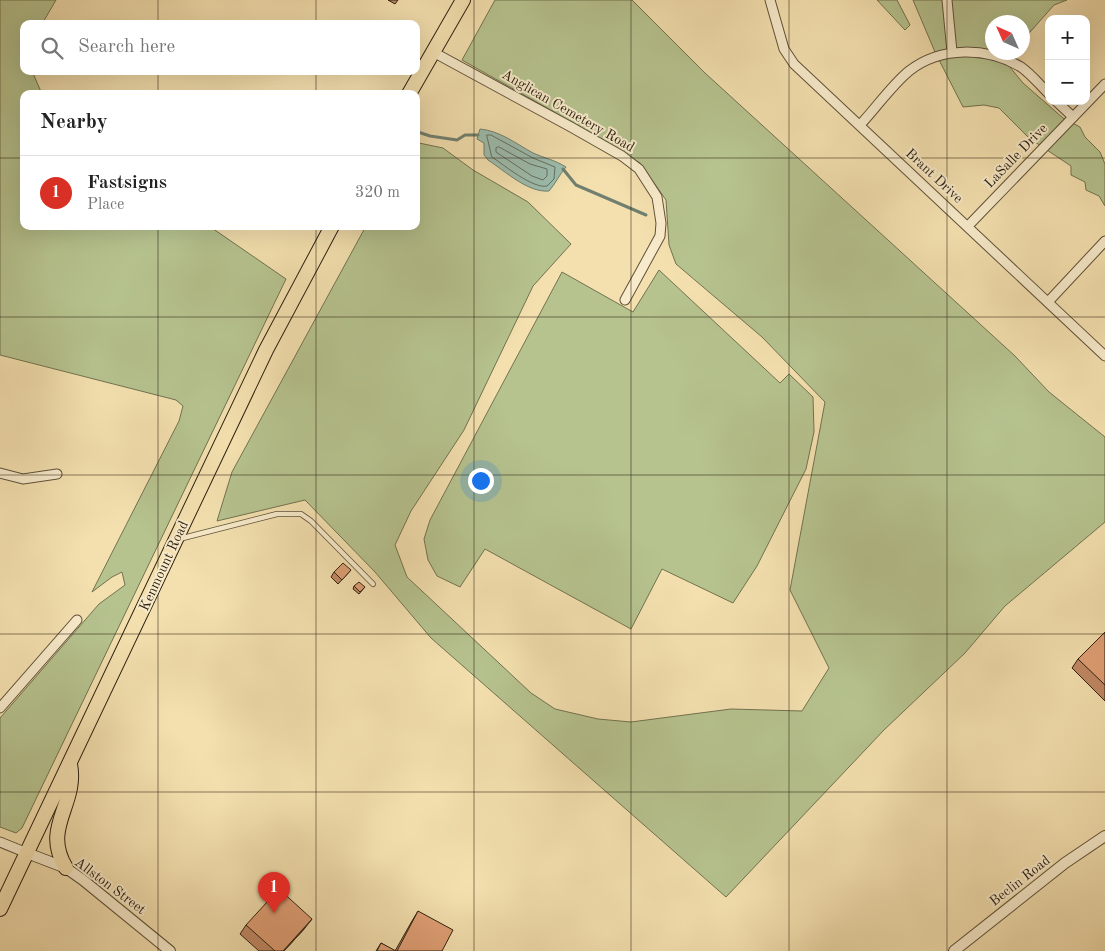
<!DOCTYPE html>
<html lang="en">
<head>
<meta charset="utf-8">
<style>
	:root { --surface:#fff; --page:#f2f2f2; --text:#222; --muted:#767676; --line:#e0e0e0; --accent:#d93025 }
	body { margin:0; font-family:"Old Standard TT",serif; background:var(--page); color:var(--text) }
	.controls { position:absolute; right:15px; top:15px; display:grid; overflow:hidden; border-radius:10px; box-shadow:0 5px 20px #0002 }
	.controls button { width:45px; height:45px; display:grid; place-items:center; padding:0; border:0; border-bottom:1px solid var(--line); background:var(--surface); color:var(--text); font:25px sans-serif }
	.compass { position:absolute; left:985px; top:15px; width:45px; height:45px; border-radius:50%; background:var(--surface); box-shadow:0 5px 20px #0002; rotate:315deg }
	.you { position:absolute; left:480px; top:480px; width:18px; height:18px; margin:-12px; border:4px solid #fff; border-radius:50%; background:#1a73e8; box-shadow:0 0 0 8px #1a73e833 }
	.badge { display:grid; place-items:center; width:32px; height:32px; border-radius:50%; background:var(--accent); color:#fff; font-size:16px; font-weight:700 }
	.pin { position:absolute; translate:-50% -41px; filter:drop-shadow(0 1px 2px #0008) }
	.pin::after { content:''; position:absolute; top:26px; width:18px; height:15px; background:inherit; clip-path:polygon(0 0,100% 0,50% 100%) }
	.list { margin:0; padding:0; list-style:none }
	h2 { display:flex; justify-content:space-between; align-items:center; height:65px; margin:0; padding:0 20px; font-size:21px }
	h2 small { font-size:16px; font-weight:400; color:var(--muted) }
	.list li { display:grid; grid-template-columns:32px 1fr auto; gap:15px; align-items:center; box-sizing:border-box; height:75px; padding:0 20px; border-top:1px solid var(--line) }
	.list b { display:block; font-size:19px; white-space:nowrap }
	.list p { margin:0; font-size:16px; white-space:nowrap; color:var(--muted) }
	.list em { font-size:16px; font-style:normal; color:var(--muted) }
	.icon { flex:none; width:28px; height:28px; fill:none; stroke:currentColor; stroke-width:2; stroke-linecap:round; stroke-linejoin:round }
	.map { position:relative; flex:none; width:1105px; height:951px; overflow:hidden }
	.search { position:absolute; background:var(--surface); box-shadow:0 5px 20px #0002; left:20px; top:20px; width:400px; height:55px; display:flex; align-items:center; gap:12px; box-sizing:border-box; padding:0 18px; border-radius:10px; color:var(--muted); font-size:19px }
	.panel { position:absolute; background:var(--surface); box-shadow:0 5px 20px #0002; left:20px; top:90px; width:400px; height:140px; border-radius:10px }
	.map>svg:first-child { display:block }
	.green { fill:#b6c38f; stroke:#727250 }
	.water { fill:#9cbdae; stroke:#707f70 }
	.lines { fill:none; stroke-linecap:round; stroke-linejoin:round }
	.shore { stroke:#646f60; stroke-width:1 }
	.stream { stroke:#707f70; stroke-width:3 }
	.service-casing { stroke:#5f5139; stroke-width:6 }
	.minor-casing { stroke:#5f5139; stroke-width:11 }
	.tertiary-casing { stroke:#5f5139; stroke-width:12 }
	.primary-casing { stroke:#2d2112; stroke-width:16 }
	.service { stroke:#f8ebcb; stroke-width:4.5 }
	.minor { stroke:#f8ebcb; stroke-width:9 }
	.tertiary { stroke:#f8ebcb; stroke-width:10 }
	.primary { stroke:#f4e0af; stroke-width:14 }
	.wall { fill:#c18965; stroke:#2d2112 }
	.shaded-wall { fill:#9d6f52; stroke:#2d2112 }
	.building { fill:#e09f75; stroke:#2d2112 }
	.grid { fill:none; stroke:#2d2112; stroke-width:1; stroke-opacity:0.55 }
	.labels { text-anchor:middle; dominant-baseline:central; stroke-width:4; stroke-linejoin:round; paint-order:stroke }
	.street-label { font-size:14px; fill:#2d2112; stroke:#f8ebcb }
</style>
</head>
<body>
<div class="map">
<svg width="1105" height="951" viewBox="0 0 1105 951">
	<rect width="100%" height="100%" fill="#f4e0af"/>
	<filter id="stains"><feTurbulence type="fractalNoise" baseFrequency=".004" numOctaves="4"/><feColorMatrix values="0 0 0 0 .2 0 0 0 0 .09 0 0 0 0 .02 0 0 0 .5 -.17"/></filter>
	<radialGradient id="worn" r=".72"><stop offset=".6" stop-color="#630" stop-opacity="0"/><stop offset="1" stop-color="#630" stop-opacity=".3"/></radialGradient>
	<!-- green -->
	<g class="green">
		<polygon points="0,0 56,0 42,24 24,24 24,71 32,71 42,94 24,94 24,226 209,226 286,279 22,828 16,833 0,827 0,718 99,604 125,585 122,572 112,577 92,592 179,421 183,406 176,400 0,355"/>
		<polygon points="495,0 632,0 705,73 1015,356 1049,392 1105,437 1105,522 1005,606 965,653 884,730 726,897 431,638 375,572 305,500 217,521 232,472 366,226 416,226 416,147 419,143 443,148 473,170 528,202 571,244 533,286 464,430 411,511 395,545 407,577 531,693 555,709 598,719 631,722 731,709 802,711 829,668 790,590 825,402 762,337 676,264 669,245 666,200 640,163 602,139 462,60"/>
		<polygon points="877,0 897,0 910,25 905,30"/>
		<polygon points="913,0 1067,0 1054,5 1023,40 1022,22 992,22 992,52 1012,53 1009,66 1023,83 1063,118 1080,127 1085,137 1100,152 1105,164 1105,206 1099,196 1086,190 1085,182 1071,175 1071,166 1029,138 999,108 984,105 963,107 935,52"/>
		<polygon points="659,270 780,383 789,374 813,397 814,432 806,469 757,566 733,603 662,569 631,629 485,549 460,587 437,576 428,560 424,539 430,520 562,272 633,312"/>
	</g>
	<!-- water -->
	<path class="water" d="M480,129C500,131 515,143 533,153C544,158 555,160 566,167C559,175 556,183 549,191C528,193 505,171 488,160L484,155V143L477,139Z"/>
	<g class="lines">
		<!-- shore -->
		<g class="shore">
			<path d="M487,135H491L533,158L555,167L554,179L547,186C533,189 504,165 492,157Z"/>
			<polygon points="499,147 530,164 547,169 547,176 543,180 532,176 496,152 496,148"/>
		</g>
		<!-- stream -->
		<g class="stream">
			<polyline points="418,132 430,136 457,140 465,135 478,135"/>
			<polyline points="563,169 576,185 646,215"/>
		</g>
		<defs>
			<polyline id="service" points="179,539 277,514 301,514 311,521 373,584"/>
			<g id="minor">
				<polyline points="770,0 784,49 794,64 1105,356"/>
				<polyline points="947,0 952,52"/>
				<polyline points="433,52 571,127 622,156 639,169 657,197 661,223 660,236 625,300"/>
				<polyline points="1056,101 1073,117"/>
				<path d="M860,125C876,108 891,86 909,71C941,46 987,47 1021,67C1031,74 1040,85 1049,94"/>
				<polyline points="968,226 1105,84"/>
				<polyline points="1048,302 1105,241"/>
				<polyline points="0,473 23,479 57,474"/>
				<polyline points="0,708 77,620"/>
				<polyline points="0,842 27,853"/>
			</g>
			<g id="tertiary">
				<polyline points="27,853 66,868 83,880 170,951"/>
				<polyline points="954,951 1065,863 1105,836"/>
			</g>
			<g id="primary">
				<polyline points="409,94 463,0"/>
				<path d="M66,868C41,827 78,805 70,764"/>
				<polyline points="0,909 266,350 332,226"/>
			</g>
		</defs>
		<!-- service casing -->
		<use href="#service" class="service-casing"/>
		<!-- minor casing -->
		<use href="#minor" class="minor-casing"/>
		<!-- tertiary casing -->
		<use href="#tertiary" class="tertiary-casing"/>
		<!-- primary casing -->
		<use href="#primary" class="primary-casing"/>
		<!-- service -->
		<use href="#service" class="service"/>
		<!-- minor -->
		<use href="#minor" class="minor"/>
		<!-- tertiary -->
		<use href="#tertiary" class="tertiary"/>
		<!-- primary -->
		<use href="#primary" class="primary"/>
	</g>
	<!-- wall -->
	<g class="wall">
		<polygon points="388,0 398,0 395,4"/>
		<polygon points="351,570 338,584 331,577 334,572"/>
		<polygon points="354,586 365,587 359,594 353,589"/>
		<polygon points="1105,632 1105,701 1072,668 1078,659"/>
		<polygon points="418,911 442,951 376,951 381,943 395,951 412,921"/>
		<polygon points="246,925 305,928 284,951 259,951 240,934"/>
	</g>
	<!-- shaded-wall -->
	<polygon class="shaded-wall" points="312,919 305,928 284,951 283,951"/>
	<!-- building -->
	<g class="building">
		<polygon points="343,563 351,570 342,580 334,572"/>
		<polygon points="359,582 365,587 360,592 354,586"/>
		<polygon points="1105,632 1105,685 1078,659"/>
		<polygon points="279,889 312,919 283,951 275,951 246,925"/>
		<polygon points="418,911 453,930 442,951 397,951"/>
		<polygon points="381,943 396,951 377,951"/>
	</g>
	<!-- grid -->
	<path class="grid" d="M158,0V24M316,0V24M474,0V951M631,0V951M789,0V951M947,0V951M158,71V94M316,71V94M0,158H24M416,158H1105M158,226V951M316,226V951M0,317H1105M0,475H1105M0,634H1105M0,792H1105"/>
	<g class="labels">
		<!-- street labels -->
		<g class="street-label">
			<text transform="translate(568 111) rotate(30)">Anglican Cemetery Road</text>
			<text transform="translate(1016 156) rotate(-46)">LaSalle Drive</text>
			<text transform="translate(934 176) rotate(43)">Brant Drive</text>
			<text transform="translate(164 566) rotate(-65)">Kenmount Road</text>
			<text transform="translate(1020 881) rotate(-38)">Beclin Road</text>
			<text transform="translate(110 886) rotate(37)">Allston Street</text>
		</g>
	</g>
	<rect width="100%" height="100%" filter="url(#stains)"/>
	<rect width="100%" height="100%" fill="url(#worn)"/>
</svg>
<div class="controls">
<button>+</button>
<button>−</button>
</div>
<svg class="compass" viewBox="-18 -18 36 36"><path d="M0-13l5 13h-10z" fill="#e53935"/><path d="M0 13l5-13h-10z" fill="#767676"/></svg>
<div class="you"></div>
<div class="pin badge" style="left:274px;top:913px">1</div>
<div class="search"><svg class="icon" aria-label="search" viewBox="0 0 24 24"><circle cx="10" cy="10" r="6"/><path d="M15 15l6 6"/></svg>Search here</div>
<section class="panel">
<h2>Nearby<small></small></h2>
<ul class="list">
<li><span class="badge">1</span><div><b>Fastsigns</b><p>Place</p></div><em>320 m</em></li>
</ul>
</section>
</div>
</body>
</html>
